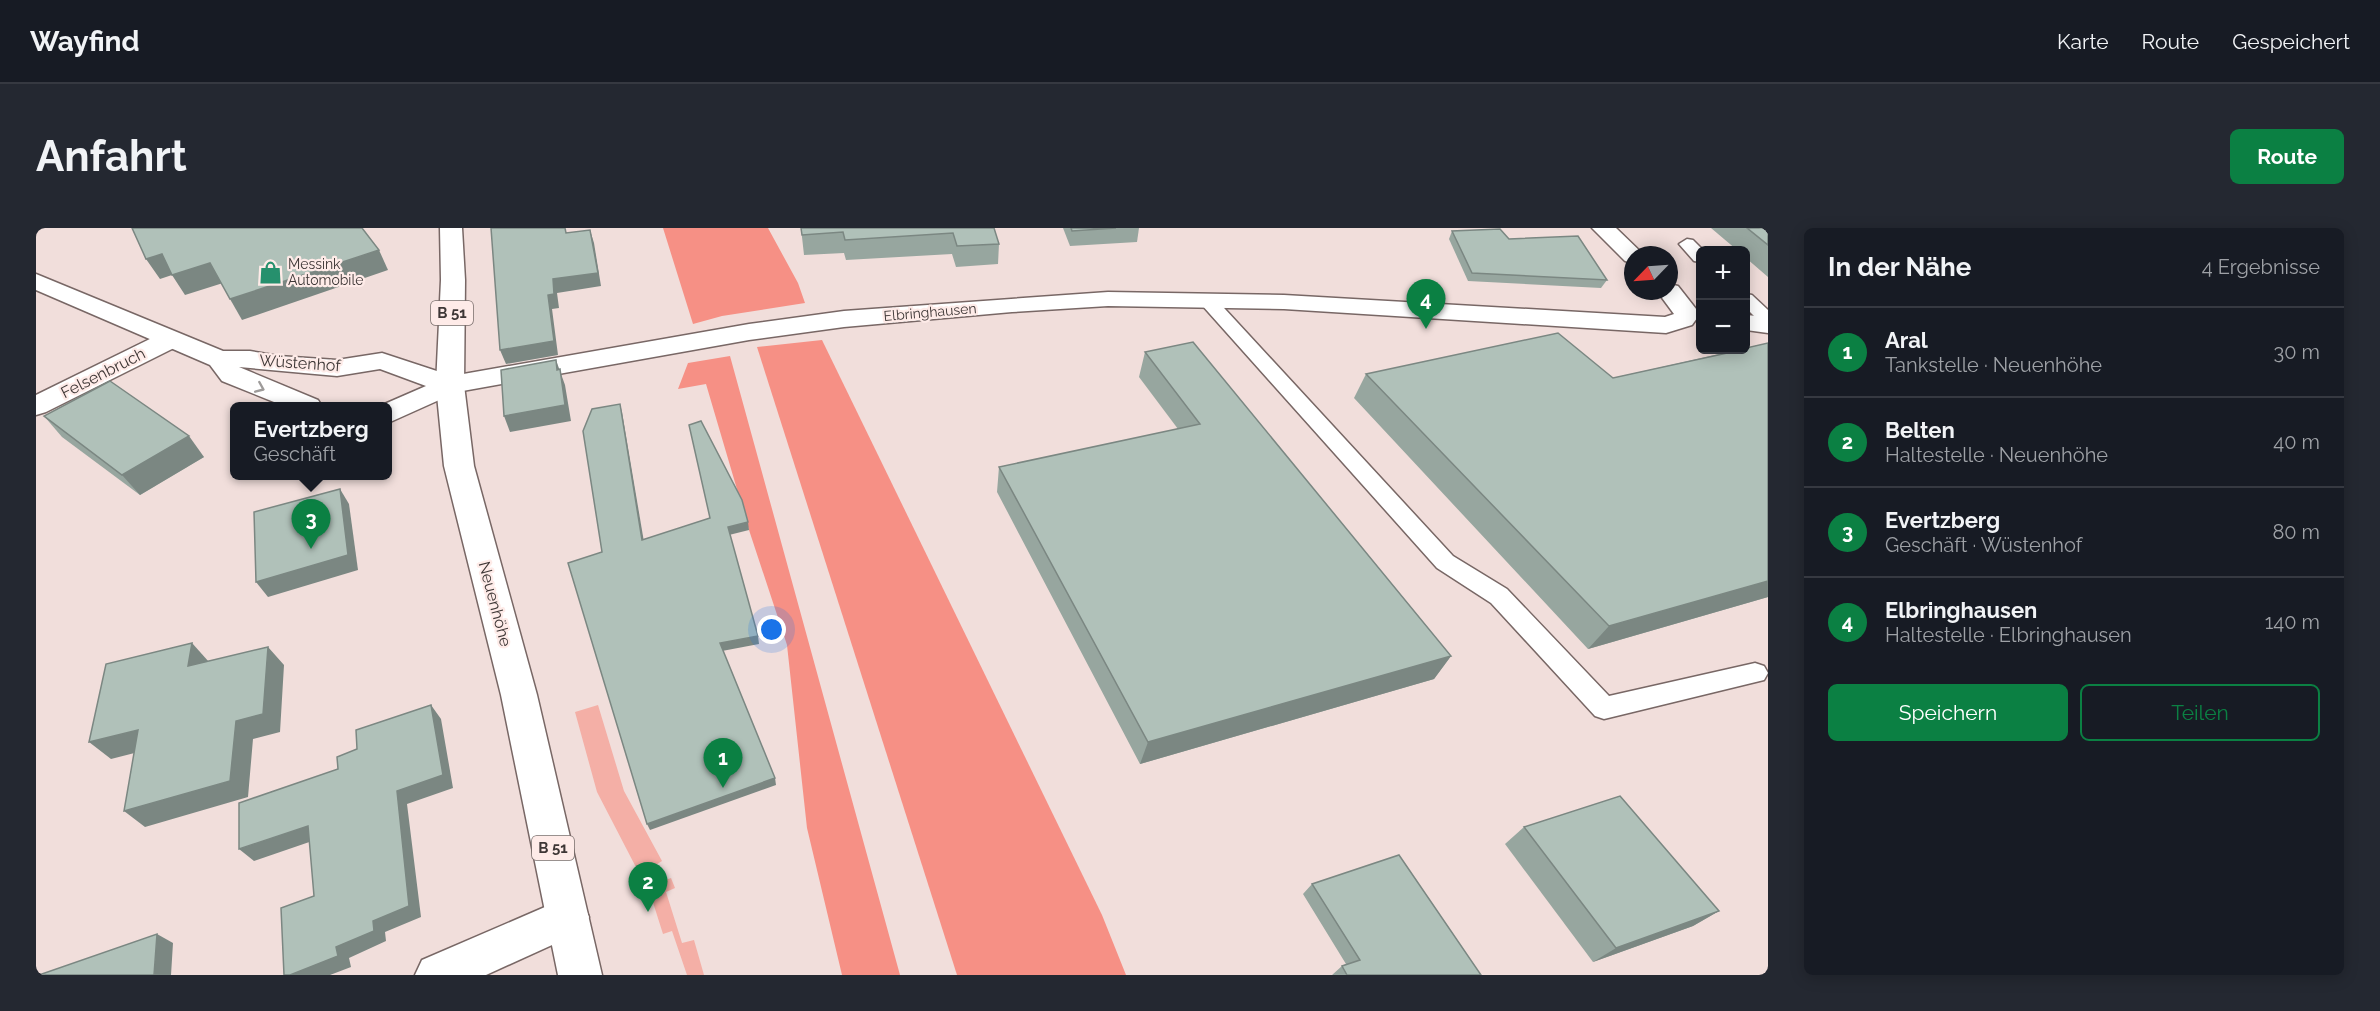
<!DOCTYPE html>
<html lang="de">
<head>
<meta charset="utf-8">
<style>
	:root { --surface:#171b24; --page:#242831; --text:#f1f3f6; --muted:#9ea1a6; --line:#363941; --accent:#0b8043 }
	body { margin:0; font-family:Raleway,sans-serif; background:var(--page); color:var(--text) }
	.controls { position:absolute; right:18px; top:18px; display:grid; overflow:hidden; border-radius:9px; box-shadow:0 3px 15px #0003 }
	.controls button { width:54px; height:54px; display:grid; place-items:center; padding:0; border:0; border-bottom:2px solid var(--line); background:var(--surface); color:var(--text); font:30px sans-serif }
	.compass { position:absolute; left:1588px; top:18px; width:54px; height:54px; border-radius:50%; background:var(--surface); box-shadow:0 3px 15px #0003; rotate:245deg }
	.you { position:absolute; left:736px; top:402px; width:21px; height:21px; margin:-15px; border:4px solid #fff; border-radius:50%; background:#1a73e8; box-shadow:0 0 0 9px #1a73e833 }
	.badge { display:grid; place-items:center; width:39px; height:39px; border-radius:50%; background:var(--accent); color:#fff; font-size:20px; font-weight:700 }
	.pin { position:absolute; translate:-50% -50px; filter:drop-shadow(0 2px 3px #0008) }
	.pin::after { content:''; position:absolute; top:32px; width:21px; height:18px; background:inherit; clip-path:polygon(0 0,100% 0,50% 100%) }
	.popup { position:absolute; left:194px; top:174px; width:162px; height:78px; box-sizing:border-box; display:grid; place-content:center; border-radius:9px; background:var(--surface); filter:drop-shadow(0 2px 4px #0005); font-size:20px; white-space:nowrap; color:var(--muted) }
	.popup b { font-size:22px; color:var(--text) }
	.popup::after { content:''; position:absolute; left:50%; top:100%; margin-left:-12px; border:12px solid transparent; border-top-color:var(--surface) }
	.list { margin:0; padding:0; list-style:none }
	h2 { display:flex; justify-content:space-between; align-items:center; height:78px; margin:0; padding:0 24px; font-size:26px }
	h2 small { font-size:20px; font-weight:400; color:var(--muted) }
	.list li { display:grid; grid-template-columns:39px 1fr auto; gap:18px; align-items:center; box-sizing:border-box; height:90px; padding:0 24px; border-top:2px solid var(--line) }
	.list b { display:block; font-size:22px; white-space:nowrap }
	.list p { margin:0; font-size:20px; white-space:nowrap; color:var(--muted) }
	.list em { font-size:20px; font-style:normal; color:var(--muted) }
	.actions { display:flex; gap:12px; padding:18px 24px }
	.actions a { flex:1; padding:14px 0; border:2px solid var(--accent); border-radius:9px; text-align:center; font-size:21px; color:var(--accent) }
	.actions .main { background:var(--accent); color:#fff }
	.map { position:relative; flex:none; width:1732px; height:747px; overflow:hidden; border-radius:9px }
	header { display:flex; align-items:center; gap:36px; box-sizing:border-box; height:84px; padding:0 30px; background:var(--surface); border-bottom:2px solid var(--line) }
	header strong { font-size:28px }
	nav { display:flex; gap:33px; margin-inline-start:auto; font-size:21px }
	.intro { display:flex; align-items:center; justify-content:space-between; box-sizing:border-box; height:144px; padding:0 36px }
	h1 { margin:0; font-size:42px }
	.button { padding:15px 27px; border-radius:9px; background:var(--accent); color:#fff; font-size:21px; font-weight:700 }
	main { display:flex; gap:36px; padding:0 36px }
	aside { flex:1; background:var(--surface); border-radius:9px; box-shadow:0 3px 15px #0003 }
	.map>svg:first-child { display:block }
	.green { fill:#f4afa6 }
	.forest { fill:#f69085 }
	.lines { fill:none; stroke-linecap:round; stroke-linejoin:round }
	.lane-casing { stroke:#786765; stroke-width:3 }
	.street-casing { stroke:#786765; stroke-width:3 }
	.secondary-casing { stroke:#786765; stroke-width:3 }
	.primary-casing { stroke:#786765; stroke-width:3 }
	.lane { fill:#fff; fill-rule:evenodd }
	.street { fill:#fff; fill-rule:evenodd }
	.secondary { fill:#fff; fill-rule:evenodd }
	.primary { fill:#fff; fill-rule:evenodd }
	.wall { fill:#97a69f }
	.shaded-wall { fill:#7b8782 }
	.building { fill:#b0c1b9; stroke:#7b8782; stroke-width:1.5 }
	.oneway { stroke:#9e9b9a }
	.labels { text-anchor:middle; dominant-baseline:central; stroke-width:4.5; stroke-linejoin:round; paint-order:stroke }
	.far-poi-label { font-size:14px; fill:#3e3736; stroke:#feebe8; text-anchor:start }
	.far-street-label { font-size:14px; fill:#3e3736; stroke:#feebe8 }
	.shield { fill:#feebe8; stroke:#786d6b; stroke-width:1.5 }
	.shield-label { font-size:15px; font-weight:bold; fill:#3e3736 }
	.street-label { font-size:16px; fill:#3e3736; stroke:#feebe8 }
</style>
</head>
<body>
<header>
<strong>Wayfind</strong>
<nav><a>Karte</a><a>Route</a><a>Gespeichert</a></nav>
</header>
<div class="intro"><h1>Anfahrt</h1><a class="button">Route</a></div>
<main>
<div class="map">
<svg width="1732" height="747" viewBox="0 0 1732 747">
	<rect width="100%" height="100%" fill="#f1dedb"/>
	<!-- green -->
	<g class="green">
		<polygon points="562,477 588,563 626,633 604,647 561,564 539,484"/>
		<polygon points="635,650 639,660 630,664 646,715 658,712 668,747 651,747 636,703 627,706 614,665 618,656"/>
	</g>
	<!-- forest -->
	<g class="forest">
		<polygon points="627,0 732,0 762,55 769,75 686,88 657,96"/>
		<polygon points="786,112 1066,687 1090,747 921,747 721,119"/>
		<polygon points="694,128 864,747 806,747 771,600 751,417 713,302 670,156 642,161 652,135"/>
	</g>
	<g class="lines">
		<defs>
			<g id="lane">
				<polygon points="1651,11 1657,12 1667,22 1664,22 1664,34 1658,33 1643,16"/>
				<polygon points="1710,66 1716,67 1732,82 1732,98 1726,96 1710,80"/>
				<polygon points="1171,67 1177,68 1417,328 1471,361 1573,468 1719,435 1728,438 1732,445 1728,452 1568,491 1559,488 1455,375 1401,340 1165,76 1162,72 1165,68"/>
			</g>
			<g id="street">
				<polygon points="1710,87 1732,89 1732,105 1710,102"/>
				<polygon points="133,104 142,106 146,112 142,118 10,184 0,187 0,167 124,106"/>
				<polygon points="532,669 547,675 553,689 547,703 450,747 379,747 386,732"/>
			</g>
			<g id="secondary">
				<polygon points="1556,0 1580,0 1608,27 1597,27 1597,35 1589,33"/>
				<polygon points="0,46 187,123 214,123 243,128 301,132 346,125 416,148 713,96 808,83 1072,64 1248,67 1629,89 1638,86 1621,63 1633,63 1633,56 1642,58 1664,86 1656,97 1630,105 1248,81 1072,78 976,84 808,99 713,112 421,164 352,195 352,178 344,178 390,158 344,141 301,148 203,139 282,172 286,178 248,178 186,153 174,137 0,62"/>
			</g>
			<polygon id="primary" points="404,0 426,0 429,52 428,157 438,238 501,467 566,747 522,747 465,467 408,238 400,157 405,52"/>
		</defs>
		<!-- lane casing -->
		<use href="#lane" class="lane-casing"/>
		<!-- street casing -->
		<use href="#street" class="street-casing"/>
		<!-- secondary casing -->
		<use href="#secondary" class="secondary-casing"/>
		<!-- primary casing -->
		<use href="#primary" class="primary-casing"/>
		<!-- lane -->
		<use href="#lane" class="lane"/>
		<!-- street -->
		<use href="#street" class="street"/>
		<!-- secondary -->
		<use href="#secondary" class="secondary"/>
		<!-- primary -->
		<use href="#primary" class="primary"/>
	</g>
	<!-- wall -->
	<g class="wall">
		<polygon points="765,0 958,0 963,16 962,36 920,39 916,26 810,32 808,25 768,27"/>
		<polygon points="1027,0 1103,0 1101,14 1034,18"/>
		<polygon points="1675,0 1732,0 1732,49 1710,30 1710,22 1701,22"/>
		<polygon points="1416,3 1473,11 1571,52 1565,60 1432,53 1413,11"/>
		<polygon points="1732,115 1732,369 1552,421 1318,170 1330,146 1577,150"/>
		<polygon points="1109,124 1415,428 1398,451 1104,536 961,264 963,239 1142,201 1103,149"/>
		<polygon points="8,188 168,229 104,267 26,209"/>
		<polygon points="1488,599 1683,683 1657,698 1557,734 1469,616"/>
		<polygon points="1276,656 1445,747 1296,747 1306,738 1310,736 1267,666"/>
	</g>
	<!-- shaded-wall -->
	<g class="shaded-wall">
		<polygon points="554,2 558,15 565,58 521,65 523,80 516,81 522,127 470,136 464,122 512,67 517,51"/>
		<polygon points="343,22 352,42 206,92 194,71"/>
		<polygon points="126,26 174,35 187,55 149,67 136,47 124,51 110,31"/>
		<polygon points="520,132 529,157 535,193 474,204 468,188 521,142"/>
		<polygon points="584,176 586,184 609,320 606,312"/>
		<polygon points="153,208 168,229 104,267 86,247"/>
		<polygon points="304,261 313,276 322,342 232,369 220,354"/>
		<polygon points="712,294 713,302 693,307 692,299"/>
		<polygon points="1732,353 1732,369 1552,421 1573,398"/>
		<polygon points="722,408 723,416 686,423 684,415"/>
		<polygon points="156,415 173,434 152,438"/>
		<polygon points="232,419 248,437 244,504 217,511 212,569 109,599 88,583 200,493"/>
		<polygon points="1415,428 1398,451 1104,536 1112,514"/>
		<polygon points="395,477 405,491 417,560 371,576 385,689 349,704 350,713 313,730 315,739 294,747 254,747 300,719 337,693 361,563"/>
		<polygon points="102,502 122,519 75,531 53,514"/>
		<polygon points="739,550 740,557 614,602 611,596"/>
		<polygon points="272,598 285,610 218,633 203,621"/>
		<polygon points="1683,683 1657,698 1557,734 1580,720"/>
		<polygon points="121,706 137,715 135,747 118,747"/>
	</g>
	<!-- building -->
	<g class="building">
		<polygon points="96,0 326,0 343,22 194,71 174,35 136,47 126,26 110,31"/>
		<polygon points="455,0 529,0 530,5 554,2 562,45 517,51 518,66 512,67 518,113 464,122"/>
		<polygon points="765,0 958,0 963,16 921,18 917,5 809,12 807,4 766,7"/>
		<polygon points="1035,0 1080,0 1036,3"/>
		<polygon points="1711,0 1732,0 1732,17"/>
		<polygon points="1464,1 1473,11 1542,8 1571,52 1436,45 1416,3"/>
		<polygon points="1522,105 1577,150 1705,122 1710,122 1710,120 1732,115 1732,353 1573,398 1330,146"/>
		<polygon points="1157,114 1415,428 1112,514 963,239 1164,196 1109,124"/>
		<polygon points="520,132 521,142 524,141 529,177 468,188 465,142"/>
		<polygon points="74,153 153,208 86,247 8,188"/>
		<polygon points="584,176 606,312 674,290 653,197 665,193 706,272 712,294 692,299 722,408 684,415 739,550 611,596 532,335 566,324 547,203 556,181"/>
		<polygon points="304,261 312,327 220,354 218,284"/>
		<polygon points="156,415 152,438 232,419 227,486 200,493 194,553 88,583 102,502 53,514 70,436"/>
		<polygon points="395,477 407,547 361,563 373,678 337,693 338,703 300,719 302,728 254,747 248,747 245,680 278,668 272,598 203,621 203,575 302,541 301,529 321,521 320,502"/>
		<polygon points="1584,568 1683,683 1580,720 1488,599"/>
		<polygon points="1363,627 1445,747 1311,747 1306,738 1324,732 1276,656"/>
		<polygon points="121,706 118,747 3,747"/>
	</g>
	<!-- one-way arrows -->
	<defs><path id="oneway-chevron" d="M-2-3.5L2.5 0L-2 3.5" fill="none" stroke-width="1.6" stroke-linecap="round" stroke-linejoin="round" transform="scale(1.5)"/></defs>
	<use class="oneway" href="#oneway-chevron" transform="translate(224 160) rotate(23)"/>
	<!-- icons -->
	<defs>
		<symbol id="shop-bare" viewBox="-9 -9 18 18"><path d="M-5-2.5h2.3a2.7 3.5 0 0 1 5.4 0H5L5.5 6h-11ZM-1.5-2.5h3a1.5 2.3 0 0 0-3 0Z" fill="#26906d" stroke="#feebe8" stroke-width="2.5" paint-order="stroke"/></symbol>
	</defs>
	<g fill-rule="evenodd">
		<use href="#shop-bare" x="218" y="28" width="33" height="33"/>
	</g>
	<g class="labels">
		<!-- far-poi labels -->
		<g class="far-poi-label">
			<text x="252" y="36">Messink<tspan x="252" dy="16">Automobile</tspan></text>
		</g>
		<!-- far-street labels -->
		<g class="far-street-label">
			<text transform="translate(894 84) rotate(-5)">Elbringhausen</text>
		</g>
		<!-- shield labels -->
		<g class="shield">
			<rect x="395" y="73" width="42" height="24" rx="4.5"/>
			<rect x="496" y="608" width="42" height="24" rx="4.5"/>
		</g>
		<g class="shield-label">
			<text x="416" y="85">B 51</text>
			<text x="517" y="620">B 51</text>
		</g>
		<!-- street labels -->
		<g class="street-label">
			<text transform="translate(264 135) rotate(4)">Wüstenhof</text>
			<text transform="translate(67 145) rotate(-27)">Felsenbruch</text>
			<text transform="translate(459 376) rotate(75)">Neuenhöhe</text>
		</g>
	</g>
</svg>
<div class="controls">
<button>+</button>
<button>−</button>
</div>
<svg class="compass" viewBox="-18 -18 36 36"><path d="M0-13l5 13h-10z" fill="#e53935"/><path d="M0 13l5-13h-10z" fill="#9ea1a6"/></svg>
<div class="you"></div>
<div class="pin badge" style="left:687px;top:560px">1</div>
<div class="pin badge" style="left:612px;top:684px">2</div>
<div class="pin badge" style="left:275px;top:321px">3</div>
<div class="popup"><b>Evertzberg</b>Geschäft</div>
<div class="pin badge" style="left:1390px;top:101px">4</div>
</div>
<aside>
<h2>In der Nähe<small>4 Ergebnisse</small></h2>
<ul class="list">
<li><span class="badge">1</span><div><b>Aral</b><p>Tankstelle · Neuenhöhe</p></div><em>30 m</em></li>
<li><span class="badge">2</span><div><b>Belten</b><p>Haltestelle · Neuenhöhe</p></div><em>40 m</em></li>
<li><span class="badge">3</span><div><b>Evertzberg</b><p>Geschäft · Wüstenhof</p></div><em>80 m</em></li>
<li><span class="badge">4</span><div><b>Elbringhausen</b><p>Haltestelle · Elbringhausen</p></div><em>140 m</em></li>
</ul>
<div class="actions"><a class="main">Speichern</a><a>Teilen</a></div>
</aside>
</main>
</body>
</html>
